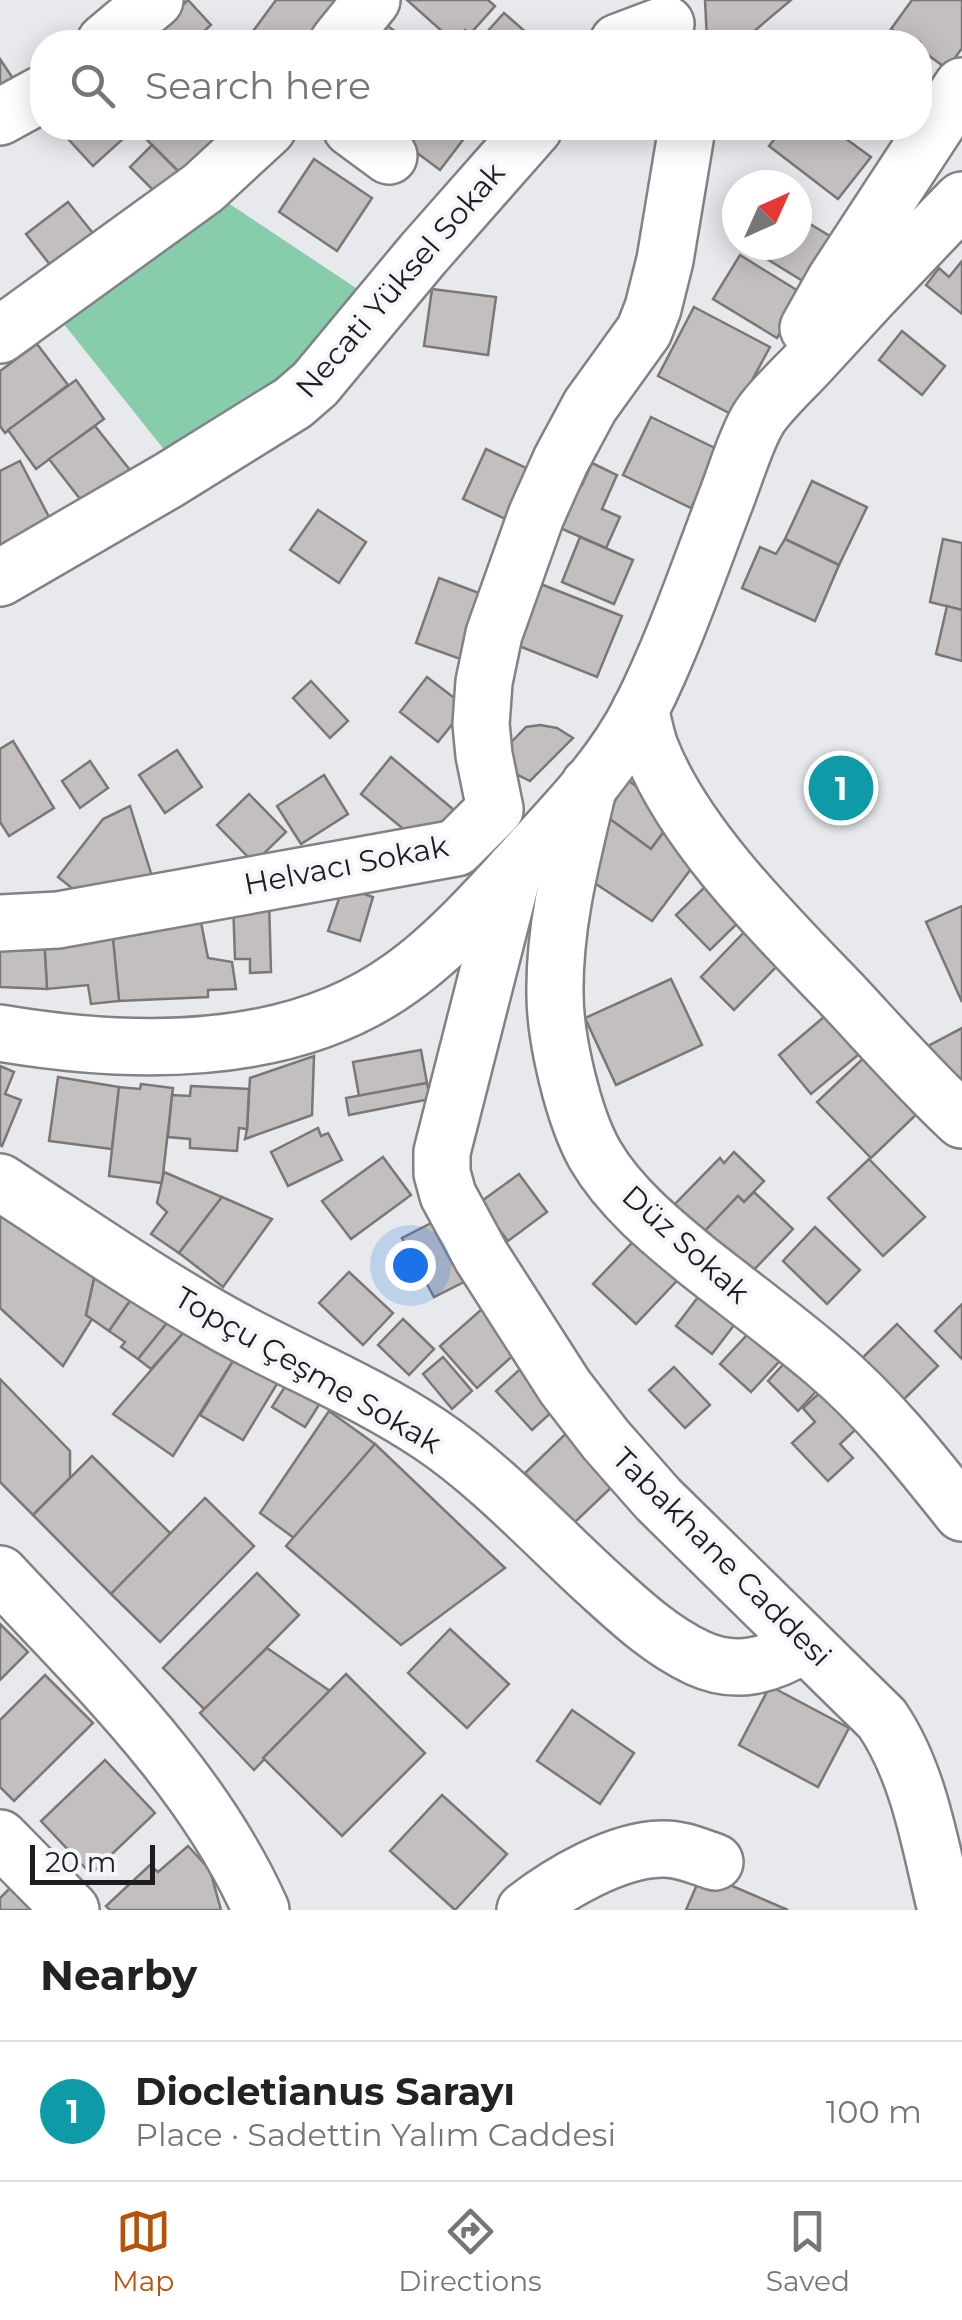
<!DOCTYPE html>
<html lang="en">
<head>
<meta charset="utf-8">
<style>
	:root { --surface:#fff; --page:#f6f6f6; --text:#222; --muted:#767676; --line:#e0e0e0; --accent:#b45309 }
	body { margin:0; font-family:Montserrat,sans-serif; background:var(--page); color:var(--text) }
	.compass { position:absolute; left:722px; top:170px; width:90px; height:90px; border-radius:50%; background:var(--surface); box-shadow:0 5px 25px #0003; rotate:45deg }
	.scale { position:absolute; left:30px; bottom:25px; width:125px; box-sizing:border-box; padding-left:10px; border:5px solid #1d1d1f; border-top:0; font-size:28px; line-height:35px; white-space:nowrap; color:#1d1d1f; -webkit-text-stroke:8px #f5f6fa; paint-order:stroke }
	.you { position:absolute; left:410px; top:1265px; width:35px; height:35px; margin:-25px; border:8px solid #fff; border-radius:50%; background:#1a73e8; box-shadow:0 0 0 15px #1a73e833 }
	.badge { display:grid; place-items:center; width:65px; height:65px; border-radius:50%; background:var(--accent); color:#fff; font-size:32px; font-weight:700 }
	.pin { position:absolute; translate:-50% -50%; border:5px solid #fff; box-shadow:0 2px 10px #0006 }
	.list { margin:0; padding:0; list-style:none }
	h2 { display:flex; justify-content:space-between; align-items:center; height:130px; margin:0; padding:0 40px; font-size:42px }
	h2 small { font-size:32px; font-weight:400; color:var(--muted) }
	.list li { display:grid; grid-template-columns:65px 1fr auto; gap:30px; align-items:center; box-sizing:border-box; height:140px; padding:0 40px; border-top:2px solid var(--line) }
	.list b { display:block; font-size:38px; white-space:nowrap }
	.list p { margin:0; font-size:32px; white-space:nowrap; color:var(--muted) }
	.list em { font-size:32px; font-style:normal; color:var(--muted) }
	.icon { flex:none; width:55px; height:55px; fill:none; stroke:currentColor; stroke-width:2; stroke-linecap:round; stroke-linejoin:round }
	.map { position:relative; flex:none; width:962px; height:1910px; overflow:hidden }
	.search { position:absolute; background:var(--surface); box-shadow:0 5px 25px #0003; left:30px; right:30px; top:30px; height:110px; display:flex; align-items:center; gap:25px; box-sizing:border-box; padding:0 35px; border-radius:40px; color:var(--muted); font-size:38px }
	.sheet { height:270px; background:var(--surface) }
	nav { display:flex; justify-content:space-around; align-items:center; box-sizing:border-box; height:140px; border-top:2px solid var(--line); background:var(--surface); font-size:28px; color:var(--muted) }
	nav a { display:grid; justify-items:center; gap:5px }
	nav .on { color:var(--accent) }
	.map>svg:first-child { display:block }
	.green { fill:#87cdac }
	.building { fill:#c3bfbe; stroke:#7b7776; stroke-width:2.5 }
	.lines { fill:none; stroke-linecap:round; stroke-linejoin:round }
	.minor-casing { stroke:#818286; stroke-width:60 }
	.major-casing { stroke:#818286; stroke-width:60 }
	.minor { stroke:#fff; stroke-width:55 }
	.major { stroke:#fff; stroke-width:55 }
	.labels { text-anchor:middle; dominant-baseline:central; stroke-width:8; stroke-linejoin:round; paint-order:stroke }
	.street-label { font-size:30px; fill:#1d1d1f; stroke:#f5f6fa }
</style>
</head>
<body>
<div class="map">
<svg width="962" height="1910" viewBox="0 0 962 1910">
	<rect width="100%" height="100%" fill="#e8e9ed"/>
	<!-- green -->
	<polygon class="green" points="216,195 365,294 272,395 170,457 55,313"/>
	<!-- building -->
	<g class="building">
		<polygon points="188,0 211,25 192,42 134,42 168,19"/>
		<polygon points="276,0 341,0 309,42 245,42"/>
		<polygon points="407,0 488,0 495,6 470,34 465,30 454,42"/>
		<polygon points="791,0 746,38 707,40 705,0"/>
		<polygon points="912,0 962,0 962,48 947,69 920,49 920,42 910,42 891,29"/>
		<polygon points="504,13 537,42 478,42"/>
		<polygon points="380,20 409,42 363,42"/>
		<polygon points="0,59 20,89 0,99"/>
		<polygon points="58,128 135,128 93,166"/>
		<polygon points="158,128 212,128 220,136 182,175 146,139"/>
		<polygon points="384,128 472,128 440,170"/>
		<polygon points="783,128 831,128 871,157 838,199 769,146"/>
		<polygon points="152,145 182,175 159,196 130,167"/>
		<polygon points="314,159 372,198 337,251 279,212"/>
		<polygon points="68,202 100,242 58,275 26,234"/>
		<polygon points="797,216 833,238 806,283 744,245 797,245"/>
		<polygon points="740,255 803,294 777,338 713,299"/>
		<polygon points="962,261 962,314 926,285 939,268 949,277"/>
		<polygon points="432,289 496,297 488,355 424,346"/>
		<polygon points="694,307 770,347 733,415 658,376"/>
		<polygon points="902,331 945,366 922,395 879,360"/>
		<polygon points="37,344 68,385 5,433 0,426 0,371"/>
		<polygon points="76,380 104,419 36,469 8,430"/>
		<polygon points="651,417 719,450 691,508 623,475"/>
		<polygon points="95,426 130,470 84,504 49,459"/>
		<polygon points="486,449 539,474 516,524 463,499"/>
		<polygon points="20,461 51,521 0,548 0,471"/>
		<polygon points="592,463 617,475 602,509 620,517 606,548 560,528 567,478 582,485"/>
		<polygon points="812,481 867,507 839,565 785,539"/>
		<polygon points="318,510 366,542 339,583 290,550"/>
		<polygon points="580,537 633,560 614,604 562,582"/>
		<polygon points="785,539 839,565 815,621 742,588 760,547 776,554"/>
		<polygon points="943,539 962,543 962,610 930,602"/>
		<polygon points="439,578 487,596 463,660 416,643"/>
		<polygon points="538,583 622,616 597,677 514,644"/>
		<polygon points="947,606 962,610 962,661 936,654"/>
		<polygon points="427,677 466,707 438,742 400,712"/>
		<polygon points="311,681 348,721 330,738 293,698"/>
		<polygon points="540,725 557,728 573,738 530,781 492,762 526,727"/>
		<polygon points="13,741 54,808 9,836 0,822 0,749"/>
		<polygon points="177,750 202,787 165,813 139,775"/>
		<polygon points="391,757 454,810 424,846 361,794"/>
		<polygon points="90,761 108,788 80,808 62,781"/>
		<polygon points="324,775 348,814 301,844 277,806"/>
		<polygon points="626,779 656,800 668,826 651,849 607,817"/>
		<polygon points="249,794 286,832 254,863 217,825"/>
		<polygon points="130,806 155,886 87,900 58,877 103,819"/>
		<polygon points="607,817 651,849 668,826 700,857 652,921 584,876"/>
		<polygon points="711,881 745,916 710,950 676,915"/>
		<polygon points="343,887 373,897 360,941 328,931"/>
		<polygon points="269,900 271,972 250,973 250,959 235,959 233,901"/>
		<polygon points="962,906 962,1002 926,922"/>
		<polygon points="198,907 208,958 232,962 236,989 208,990 208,997 119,1001 111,923"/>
		<polygon points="751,925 785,958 734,1010 701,977"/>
		<polygon points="112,928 119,1001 91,1004 88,985 47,989 44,937"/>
		<polygon points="44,937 47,989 0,987 0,938"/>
		<polygon points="671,979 702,1045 616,1085 585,1018"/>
		<polygon points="831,1011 864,1050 811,1094 779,1055"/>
		<polygon points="962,1028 962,1079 960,1080 928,1046"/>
		<polygon points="421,1050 427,1083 359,1096 353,1062"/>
		<polygon points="870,1052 923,1108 871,1158 817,1102"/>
		<polygon points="314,1056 312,1115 245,1139 247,1129 250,1078"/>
		<polygon points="0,1066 14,1072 5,1094 21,1100 2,1146 0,1145"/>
		<polygon points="58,1077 119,1087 112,1149 49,1141"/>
		<polygon points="427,1083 430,1099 349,1115 346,1098"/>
		<polygon points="141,1084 173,1088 162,1183 109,1176 119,1087 140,1089"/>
		<polygon points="191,1086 249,1089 247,1129 239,1128 237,1151 190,1148 190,1139 168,1137 172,1095 190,1096"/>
		<polygon points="318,1128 321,1136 328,1133 342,1160 288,1186 271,1152"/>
		<polygon points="734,1152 764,1181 744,1202 738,1196 702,1234 673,1206 720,1158 724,1163"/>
		<polygon points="383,1157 411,1195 351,1239 322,1201"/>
		<polygon points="869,1159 925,1217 883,1256 828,1198"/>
		<polygon points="164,1172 222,1197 179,1253 151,1234 167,1212 157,1203"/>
		<polygon points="519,1174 547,1212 508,1241 479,1203"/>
		<polygon points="754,1192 793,1229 748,1276 702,1234 738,1196 744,1202"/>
		<polygon points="222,1197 272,1219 223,1287 179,1253"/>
		<polygon points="0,1198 98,1261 86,1315 92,1319 63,1366 0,1308"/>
		<polygon points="445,1216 476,1276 434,1297 402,1238"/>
		<polygon points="815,1227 860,1270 827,1304 783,1261"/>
		<polygon points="646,1228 689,1268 636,1324 593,1284"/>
		<polygon points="98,1261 139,1288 109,1331 86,1315"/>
		<polygon points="349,1272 393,1313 363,1345 319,1303"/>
		<polygon points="139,1288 175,1313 138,1359 121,1347 125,1342 109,1331"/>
		<polygon points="705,1288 741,1316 712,1354 676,1326"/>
		<polygon points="491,1301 527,1343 477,1388 440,1346"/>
		<polygon points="962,1304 962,1359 935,1331"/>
		<polygon points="175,1313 191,1324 151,1369 138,1359"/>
		<polygon points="403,1319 434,1349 409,1375 378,1345"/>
		<polygon points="759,1322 790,1350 751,1392 720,1364"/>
		<polygon points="191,1324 238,1353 173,1456 113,1414"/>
		<polygon points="897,1324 938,1366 896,1407 855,1365"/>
		<polygon points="238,1353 280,1379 243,1440 200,1415"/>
		<polygon points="443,1357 472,1391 452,1409 423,1374"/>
		<polygon points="790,1357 821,1386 798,1411 768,1381"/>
		<polygon points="528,1362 564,1401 532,1430 496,1391"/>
		<polygon points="674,1367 710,1405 685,1428 649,1390"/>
		<polygon points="293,1374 326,1394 305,1427 272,1407"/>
		<polygon points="0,1379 70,1451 70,1478 33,1515 0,1482"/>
		<polygon points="835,1379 869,1417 840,1444 853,1458 828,1481 792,1443 815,1422 803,1408"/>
		<polygon points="329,1411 375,1444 294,1538 260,1513"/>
		<polygon points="579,1421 619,1480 574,1523 525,1473"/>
		<polygon points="375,1444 505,1568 401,1645 286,1546"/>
		<polygon points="92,1456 171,1534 111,1594 33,1515"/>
		<polygon points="205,1498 254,1546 160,1642 111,1594"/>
		<polygon points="257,1573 299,1615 205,1710 163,1668"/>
		<polygon points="0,1624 28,1652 0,1680"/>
		<polygon points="450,1629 509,1684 467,1728 408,1673"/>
		<polygon points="267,1648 330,1691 254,1770 200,1713"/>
		<polygon points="346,1674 425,1753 342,1836 263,1758"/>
		<polygon points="45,1675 93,1723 14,1801 0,1787 0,1720"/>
		<polygon points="770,1686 849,1728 818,1787 739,1745"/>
		<polygon points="572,1710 634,1753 600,1804 537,1761"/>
		<polygon points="105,1760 155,1813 91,1874 41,1821"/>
		<polygon points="442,1795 507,1854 455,1910 390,1851"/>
		<polygon points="188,1846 210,1870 221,1910 110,1910 106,1906 150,1865 158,1872"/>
		<polygon points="702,1873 788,1910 686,1910"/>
		<polygon points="17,1881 43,1910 0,1910 0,1898"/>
	</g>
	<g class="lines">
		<defs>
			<g id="minor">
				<polyline points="105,42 155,0"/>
				<polyline points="338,42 372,0"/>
				<polyline points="618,42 666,24"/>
				<polyline points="0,117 42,94"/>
				<polyline points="351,128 389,156"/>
				<polyline points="0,335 203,188 268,128"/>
				<polyline points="0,578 169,480 293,403 315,384 423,254 534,128"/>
				<path d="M640,710C644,723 646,736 650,747C685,838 779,929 846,999C884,1040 921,1082 962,1120"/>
				<path d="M589,785C573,854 554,922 555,994C555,1038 573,1116 595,1155C620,1198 662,1232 700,1263C742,1296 785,1328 825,1362C877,1406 920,1460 962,1513"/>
				<path d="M514,870L442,1152V1173L448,1195L481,1256L565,1387L606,1440L658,1499L882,1719C920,1775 930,1846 946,1910"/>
				<polyline points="0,923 58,920 456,848 495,809 484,755 481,724 484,682 494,634 536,516 561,460 590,406 644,331 653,308 665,260 687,128"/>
				<path d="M0,1182C74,1230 147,1281 224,1324C292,1362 366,1391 431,1435C488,1473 545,1534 596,1581C627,1609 659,1640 698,1658C737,1676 771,1665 805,1644"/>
				<polyline points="0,1838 71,1910"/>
				<path d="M525,1910C560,1883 616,1850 661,1849C680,1848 697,1856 715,1862"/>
			</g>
			<g id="major">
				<polyline points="808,328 835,280 962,86"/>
				<path d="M0,1033C131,1055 289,1059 401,978C446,946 489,898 526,857C568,811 613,765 641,709C675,641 699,569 726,499C735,476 745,442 757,421C767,403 797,376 812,359C861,305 911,252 962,200"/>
				<path d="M0,1574C96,1677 203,1779 261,1910"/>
			</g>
		</defs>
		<!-- minor casing -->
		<use href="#minor" class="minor-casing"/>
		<!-- major casing -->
		<use href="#major" class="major-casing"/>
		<!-- minor -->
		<use href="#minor" class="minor"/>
		<!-- major -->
		<use href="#major" class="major"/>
	</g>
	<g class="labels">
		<!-- street labels -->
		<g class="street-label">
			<text transform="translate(400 280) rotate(-49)">Necati Yüksel Sokak</text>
			<text transform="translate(346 865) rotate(-11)">Helvacı Sokak</text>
			<text transform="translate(686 1244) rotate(42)">Düz Sokak</text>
			<text transform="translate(308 1370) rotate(30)">Topçu Çeşme Sokak</text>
			<text transform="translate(722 1557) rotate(45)">Tabakhane Caddesi</text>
		</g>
	</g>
</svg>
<svg class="compass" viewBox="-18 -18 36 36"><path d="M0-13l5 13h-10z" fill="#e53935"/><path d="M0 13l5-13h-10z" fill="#767676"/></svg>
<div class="scale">20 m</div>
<div class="you"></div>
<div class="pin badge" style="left:841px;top:788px;background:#0f9aa8">1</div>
<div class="search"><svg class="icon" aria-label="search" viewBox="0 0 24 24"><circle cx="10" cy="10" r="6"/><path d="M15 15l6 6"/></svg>Search here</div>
</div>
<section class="sheet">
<h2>Nearby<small></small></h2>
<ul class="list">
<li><span class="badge" style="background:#0f9aa8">1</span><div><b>Diocletianus Sarayı</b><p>Place · Sadettin Yalım Caddesi</p></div><em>100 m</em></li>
</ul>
</section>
<nav>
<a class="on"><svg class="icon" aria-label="map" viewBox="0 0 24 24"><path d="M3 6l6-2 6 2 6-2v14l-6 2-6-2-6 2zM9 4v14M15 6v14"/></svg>Map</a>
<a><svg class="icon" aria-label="directions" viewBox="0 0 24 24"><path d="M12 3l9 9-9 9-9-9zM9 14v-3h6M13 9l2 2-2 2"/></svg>Directions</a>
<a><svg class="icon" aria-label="saved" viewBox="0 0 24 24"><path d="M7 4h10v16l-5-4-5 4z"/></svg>Saved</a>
</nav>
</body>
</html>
